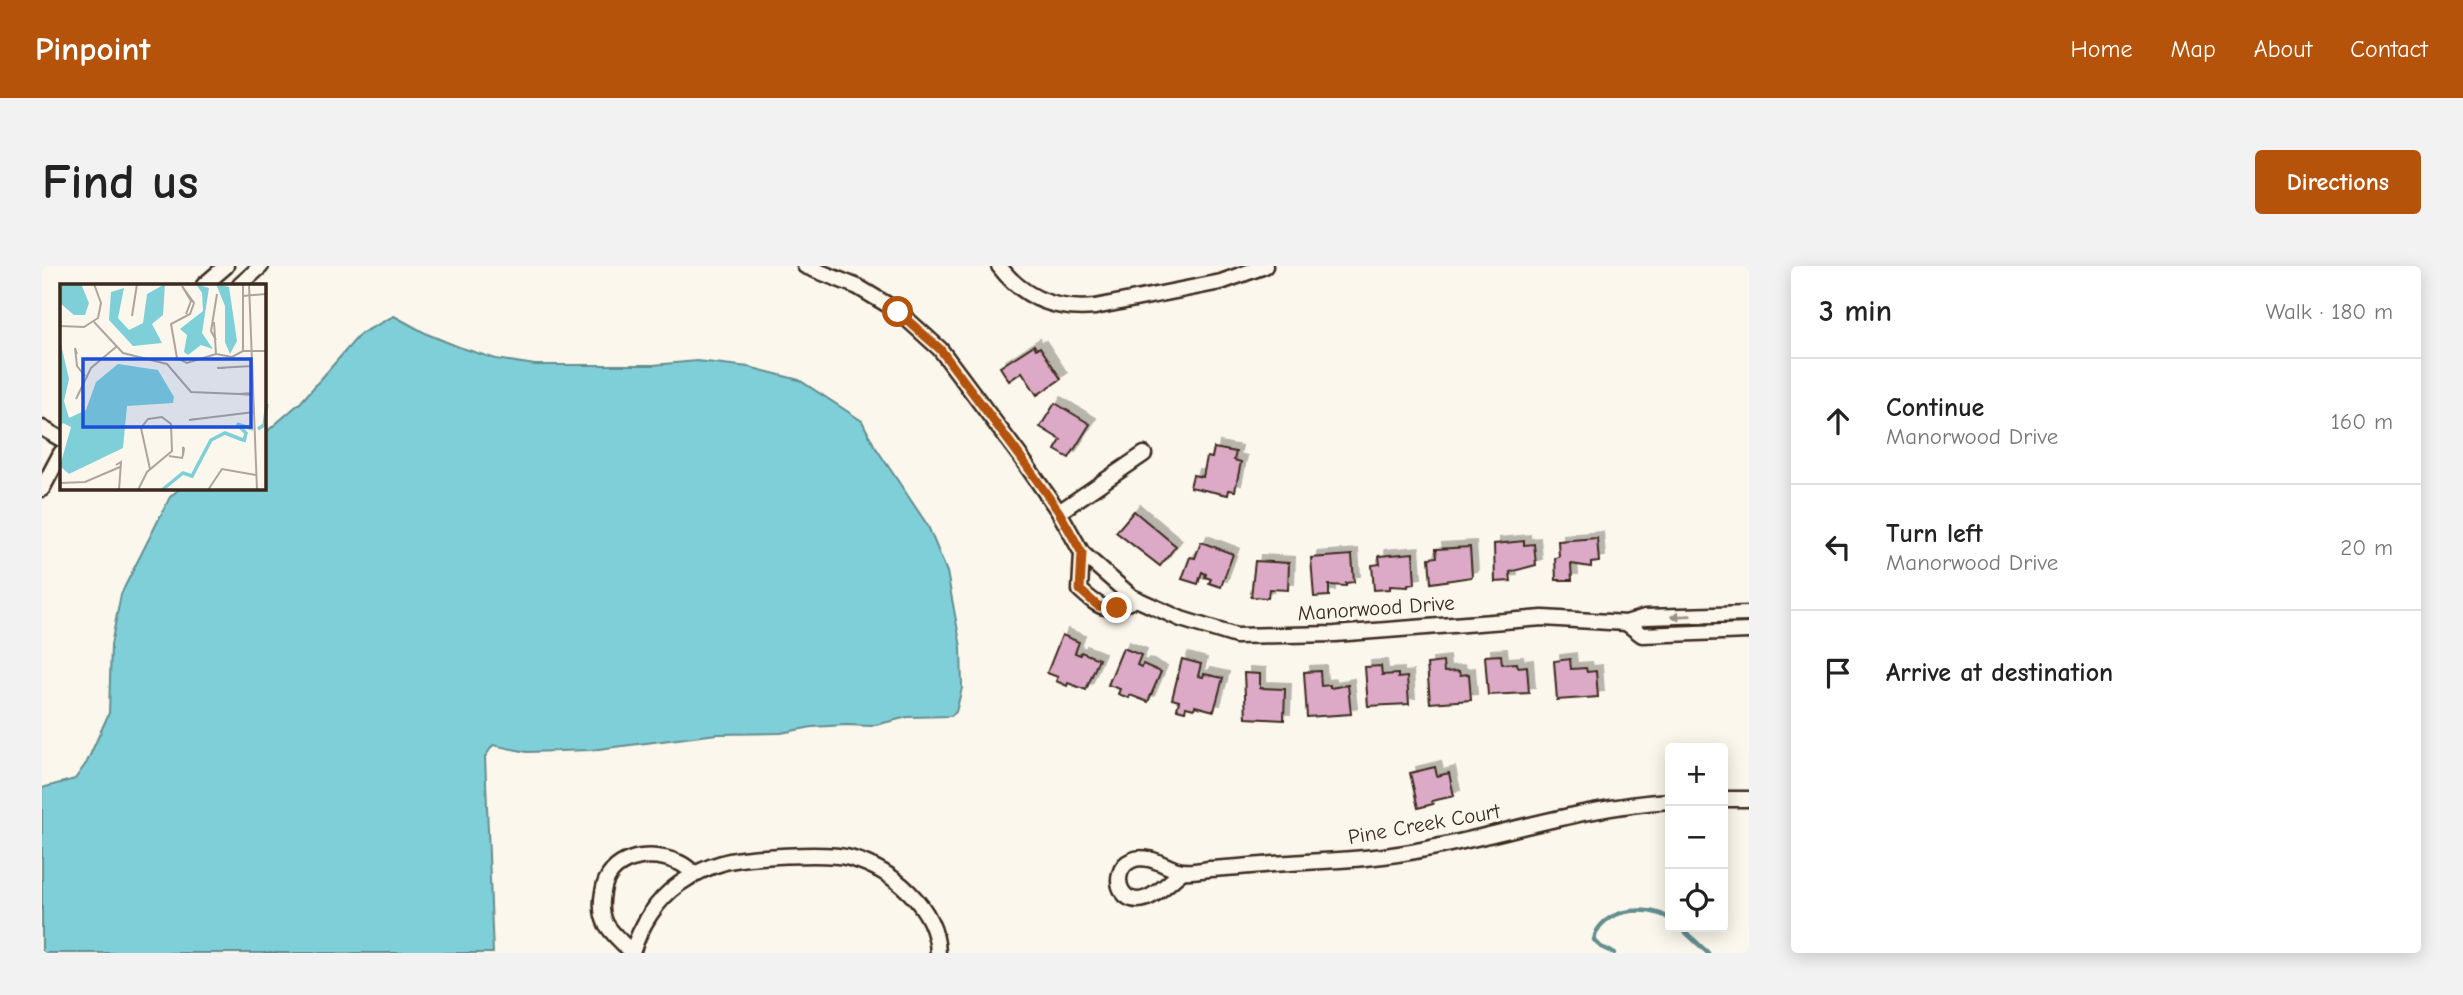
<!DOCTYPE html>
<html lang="en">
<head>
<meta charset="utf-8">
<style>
	:root { --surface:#fff; --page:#f2f2f2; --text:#222; --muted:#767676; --line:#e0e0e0; --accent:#b45309 }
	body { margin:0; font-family:"Comic Neue",sans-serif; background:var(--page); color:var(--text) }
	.controls { position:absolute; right:21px; bottom:21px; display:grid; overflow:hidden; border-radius:7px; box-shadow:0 4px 18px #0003 }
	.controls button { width:63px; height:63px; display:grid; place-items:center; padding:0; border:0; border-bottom:2px solid var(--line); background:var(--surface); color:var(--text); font:35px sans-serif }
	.stop { position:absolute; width:21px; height:21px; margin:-16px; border:5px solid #b45309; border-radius:50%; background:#fff }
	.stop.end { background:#b45309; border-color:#fff; box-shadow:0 2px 7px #0008 }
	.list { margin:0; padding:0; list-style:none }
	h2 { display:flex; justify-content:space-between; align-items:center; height:91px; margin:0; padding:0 28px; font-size:30px }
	h2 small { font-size:23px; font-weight:400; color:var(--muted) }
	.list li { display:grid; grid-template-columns:46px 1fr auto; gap:21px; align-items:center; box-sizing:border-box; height:126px; padding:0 28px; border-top:2px solid var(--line) }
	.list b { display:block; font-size:26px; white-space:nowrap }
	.list p { margin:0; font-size:23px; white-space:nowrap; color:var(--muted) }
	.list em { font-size:23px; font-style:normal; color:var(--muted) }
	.icon { flex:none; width:38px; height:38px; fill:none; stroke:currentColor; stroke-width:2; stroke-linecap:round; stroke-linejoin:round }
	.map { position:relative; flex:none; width:1707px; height:687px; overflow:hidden; border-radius:7px }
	header { display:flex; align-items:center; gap:42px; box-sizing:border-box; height:98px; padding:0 35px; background:var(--accent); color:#fff }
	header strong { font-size:33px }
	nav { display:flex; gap:38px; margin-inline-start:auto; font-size:24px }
	.intro { display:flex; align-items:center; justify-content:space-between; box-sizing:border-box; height:168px; padding:0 42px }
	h1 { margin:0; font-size:49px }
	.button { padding:18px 32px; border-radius:7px; background:var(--accent); color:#fff; font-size:24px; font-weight:700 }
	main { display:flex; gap:42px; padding:0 42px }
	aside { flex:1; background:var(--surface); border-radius:7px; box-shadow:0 4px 18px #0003 }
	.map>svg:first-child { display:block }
	.water { fill:#7fcfd9; stroke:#648d8e; stroke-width:2 }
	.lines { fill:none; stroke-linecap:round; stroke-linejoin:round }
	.stream { stroke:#648d8e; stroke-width:4.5 }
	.building { fill:#dca9c6; stroke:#3b2a1e; stroke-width:2; filter:url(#shadow) }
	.minor-casing { stroke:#3b2a1e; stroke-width:19 }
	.minor { stroke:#fbf7ec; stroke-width:14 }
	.oneway { fill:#9b9085 }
	.route { stroke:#b45309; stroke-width:9 }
	.labels { text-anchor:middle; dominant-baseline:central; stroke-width:7; stroke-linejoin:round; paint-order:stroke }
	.street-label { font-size:21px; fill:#3b2a1e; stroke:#fbf7ec }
	.inset-river { fill:none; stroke:#7fcfd9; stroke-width:3.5 }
	.inset-road { fill:none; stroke:#aea59a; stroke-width:2 }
	.view { fill:#1d4ed8; fill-opacity:0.15; stroke:#1d4ed8; stroke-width:3.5 }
	.inset-edge { fill:none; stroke:#3b2a1e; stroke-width:3.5 }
</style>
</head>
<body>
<header>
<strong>Pinpoint</strong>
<nav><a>Home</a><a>Map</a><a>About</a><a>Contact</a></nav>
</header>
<div class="intro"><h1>Find us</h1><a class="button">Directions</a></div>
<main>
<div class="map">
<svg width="1707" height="687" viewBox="0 0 1707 687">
	<defs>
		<filter id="shadow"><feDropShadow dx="6" dy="-6" stdDeviation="0" flood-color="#0004"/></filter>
	</defs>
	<rect width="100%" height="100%" fill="#fbf7ec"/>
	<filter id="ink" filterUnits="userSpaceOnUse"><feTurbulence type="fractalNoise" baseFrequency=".0143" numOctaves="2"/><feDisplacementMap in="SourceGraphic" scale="14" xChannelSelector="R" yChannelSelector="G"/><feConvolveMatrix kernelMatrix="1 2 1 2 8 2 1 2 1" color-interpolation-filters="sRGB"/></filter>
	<g filter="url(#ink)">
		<!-- water -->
		<polygon class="water" points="352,50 385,68 417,81 454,93 493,99 611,99 655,95 707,101 757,114 820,155 832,179 886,260 905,306 919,381 920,422 914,446 909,450 866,451 829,460 804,459 770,461 739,467 675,468 549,484 485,486 451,479 443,491 451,687 0,687 0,522 33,513 45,496 67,447 69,379 79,328 128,231 138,222 222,222 222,168 259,136 318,68"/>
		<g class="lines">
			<!-- stream -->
			<g class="stream">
				<polyline points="1638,661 1666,687"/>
				<path d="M1572,687L1559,681L1552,674C1557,643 1606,637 1628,653"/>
			</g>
		</g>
		<!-- building -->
		<g class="building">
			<polygon points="992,79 994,83 998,81 1019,113 995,129 980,106 967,115 958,101"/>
			<polygon points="1013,137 1048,158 1027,192 1013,184 1019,174 998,161"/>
			<polygon points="1172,182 1194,186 1192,194 1199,196 1193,225 1187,224 1186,229 1148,221 1151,209 1161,211 1165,191 1170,192"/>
			<polygon points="1092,245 1134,280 1118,300 1074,266"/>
			<polygon points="1555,272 1557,296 1549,297 1549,301 1529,298 1530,314 1514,314 1513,292 1517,291 1516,275"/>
			<polygon points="1482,275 1482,279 1492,278 1494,299 1468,306 1469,315 1453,316 1452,278"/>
			<polygon points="1159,276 1191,288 1179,321 1167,317 1169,313 1163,311 1164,308 1160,306 1156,318 1140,313 1148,291 1153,292"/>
			<polygon points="1428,281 1430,311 1389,317 1387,292 1395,291 1394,283"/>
			<polygon points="1371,287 1373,318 1366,319 1366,321 1348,320 1348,323 1332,324 1330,299 1338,298 1337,290"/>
			<polygon points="1310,289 1312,316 1304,317 1304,320 1287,319 1287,330 1272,331 1269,292"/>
			<polygon points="1213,295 1247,297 1246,324 1227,323 1226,332 1209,331"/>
			<polygon points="1020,369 1037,376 1033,387 1038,389 1039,386 1057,393 1044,424 1026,417 1025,420 1014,415 1016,411 1005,407"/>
			<polygon points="1081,382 1099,389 1095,399 1099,401 1101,398 1119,406 1106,436 1088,429 1087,432 1076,428 1078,423 1066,419"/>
			<polygon points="1459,389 1460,398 1475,397 1476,401 1485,400 1487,427 1446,429 1443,390"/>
			<polygon points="1140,393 1159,398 1156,410 1161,411 1162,408 1181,412 1172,445 1153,440 1152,443 1144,441 1143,445 1135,443 1137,435 1130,433"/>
			<polygon points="1528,393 1529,403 1544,402 1545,406 1554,405 1556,431 1515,434 1512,395"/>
			<polygon points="1401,396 1402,406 1417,405 1418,409 1427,408 1429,434 1388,437 1385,398"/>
			<polygon points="1339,400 1340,409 1356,408 1356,412 1365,411 1367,438 1326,440 1323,401"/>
			<polygon points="1278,405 1279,420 1288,419 1288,422 1306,419 1309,448 1265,451 1262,406"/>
			<polygon points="1202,407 1218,408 1218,422 1243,423 1242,454 1204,452"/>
			<polygon points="1393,501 1395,510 1407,507 1412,530 1390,535 1391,538 1376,542 1368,507"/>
		</g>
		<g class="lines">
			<defs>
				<g id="minor">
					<polyline points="763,0 816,21 856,45 898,83 978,190 1017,246 1040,287 1090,331 1139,353 1194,370 1293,368 1501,352 1584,357"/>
					<path d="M957,0C981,32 1013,45 1053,41L1179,16L1223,0"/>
					<polyline points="162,19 184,0"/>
					<polyline points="198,19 219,0"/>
					<polyline points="0,162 19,173"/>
					<polyline points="0,223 19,187"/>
					<polyline points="1017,246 1102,188"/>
					<path d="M1040,287L1038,324C1061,345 1065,346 1094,333"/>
					<polyline points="1707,348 1603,351 1584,357 1600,369 1707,365"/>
					<polyline points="1681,533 1707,533"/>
					<path d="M1140,606C1128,615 1111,634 1096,634C1066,633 1071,578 1116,596C1124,599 1133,605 1141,605C1150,606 1159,604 1168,603C1189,602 1210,600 1231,598C1283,594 1333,594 1384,583C1465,567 1546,540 1628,535"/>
					<path d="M590,686C581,678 571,669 564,658C559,648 559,637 561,626C566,591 606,584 635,596C642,598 648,604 653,608"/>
					<path d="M590,687C598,661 614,634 637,618C650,609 665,601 680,597C703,590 786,586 808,592C851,604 894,640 896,687"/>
				</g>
			</defs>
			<!-- minor casing -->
			<use href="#minor" class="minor-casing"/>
			<!-- minor -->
			<use href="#minor" class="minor"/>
		</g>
		<!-- one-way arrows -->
		<defs><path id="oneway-solid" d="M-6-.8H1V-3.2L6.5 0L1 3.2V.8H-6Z" transform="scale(1.75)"/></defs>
		<use class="oneway" href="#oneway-solid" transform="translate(1639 350) rotate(178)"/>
	</g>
	<g class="lines" filter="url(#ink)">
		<!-- route -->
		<polyline class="route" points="856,46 898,83 978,190 1017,246 1040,287 1038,324 1056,340 1075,342"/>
	</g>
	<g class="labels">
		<!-- street labels -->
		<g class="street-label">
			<text transform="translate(1334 342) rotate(-4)">Manorwood Drive</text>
			<text transform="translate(1382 558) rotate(-10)">Pine Creek Court</text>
		</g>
	</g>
	<!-- overview -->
	<g transform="translate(18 18)">
		<rect width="206" height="206" fill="#fbf7ec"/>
		<path d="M0,0H21L29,19L25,31H14L0,19ZM105,0L103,31L92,40L102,59L73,62L49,36L51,8L64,4L58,34L69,46L83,39L87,10ZM136,0L149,4L142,49L153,65L141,61L128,71L124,68L127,51L120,45L143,27L142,9ZM156,0L169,3L177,57L170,70L165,58V22ZM0,56L9,95L4,117L9,134L26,126L36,98L58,80L98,86L114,113L113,119L67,122L63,164L9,190L0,182L11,143L3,139L0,143Z" fill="#7fcfd9"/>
		<path class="inset-river" d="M198,145L204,141L207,120M184,158L186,149L177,140L193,145M102,206L123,189L132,192L151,156L165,149L183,156"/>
		<path class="inset-road" d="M189,0L197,206M122,2L134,19L130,30L111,40L117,74L127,79L156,70M122,2L131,17L126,30M183,12L206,10M72,32L77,0M34,38L63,69L107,80L131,108L179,110M154,38L156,70M0,42L24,43L38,34L41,19L34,0M156,56L151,47L157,10M183,67V0M183,67H207M17,70L15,64L17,82L25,92M156,70L172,73L183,67M165,84H157L192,82M193,109L179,110L193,111M16,115L31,84L56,63M135,135L129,136L194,128M109,172L122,174L123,171L124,165L123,163V171M56,181L61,178L59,206M0,199L25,198L60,183M78,206L87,188L112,167L111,140L102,133L88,135L81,144L90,185M148,206L162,185L196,191"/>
		<path class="view" d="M23,75H191V143H23Z"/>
		<rect width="206" height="206" class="inset-edge"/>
	</g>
</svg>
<div class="controls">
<button>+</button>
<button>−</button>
<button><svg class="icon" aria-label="locate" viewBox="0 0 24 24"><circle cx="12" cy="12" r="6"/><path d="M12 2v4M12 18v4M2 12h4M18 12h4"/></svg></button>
</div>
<div class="stop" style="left:856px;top:46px"></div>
<div class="stop end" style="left:1075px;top:342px"></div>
</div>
<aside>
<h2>3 min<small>Walk · 180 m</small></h2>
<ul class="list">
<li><svg class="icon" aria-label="ahead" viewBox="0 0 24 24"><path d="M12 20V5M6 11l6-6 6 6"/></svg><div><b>Continue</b><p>Manorwood Drive</p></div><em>160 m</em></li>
<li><svg class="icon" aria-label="left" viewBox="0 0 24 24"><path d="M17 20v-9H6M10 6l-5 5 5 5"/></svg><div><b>Turn left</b><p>Manorwood Drive</p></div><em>20 m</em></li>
<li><svg class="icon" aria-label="arrive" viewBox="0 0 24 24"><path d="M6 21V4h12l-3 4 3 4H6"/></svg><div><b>Arrive at destination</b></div></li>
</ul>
</aside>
</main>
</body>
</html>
